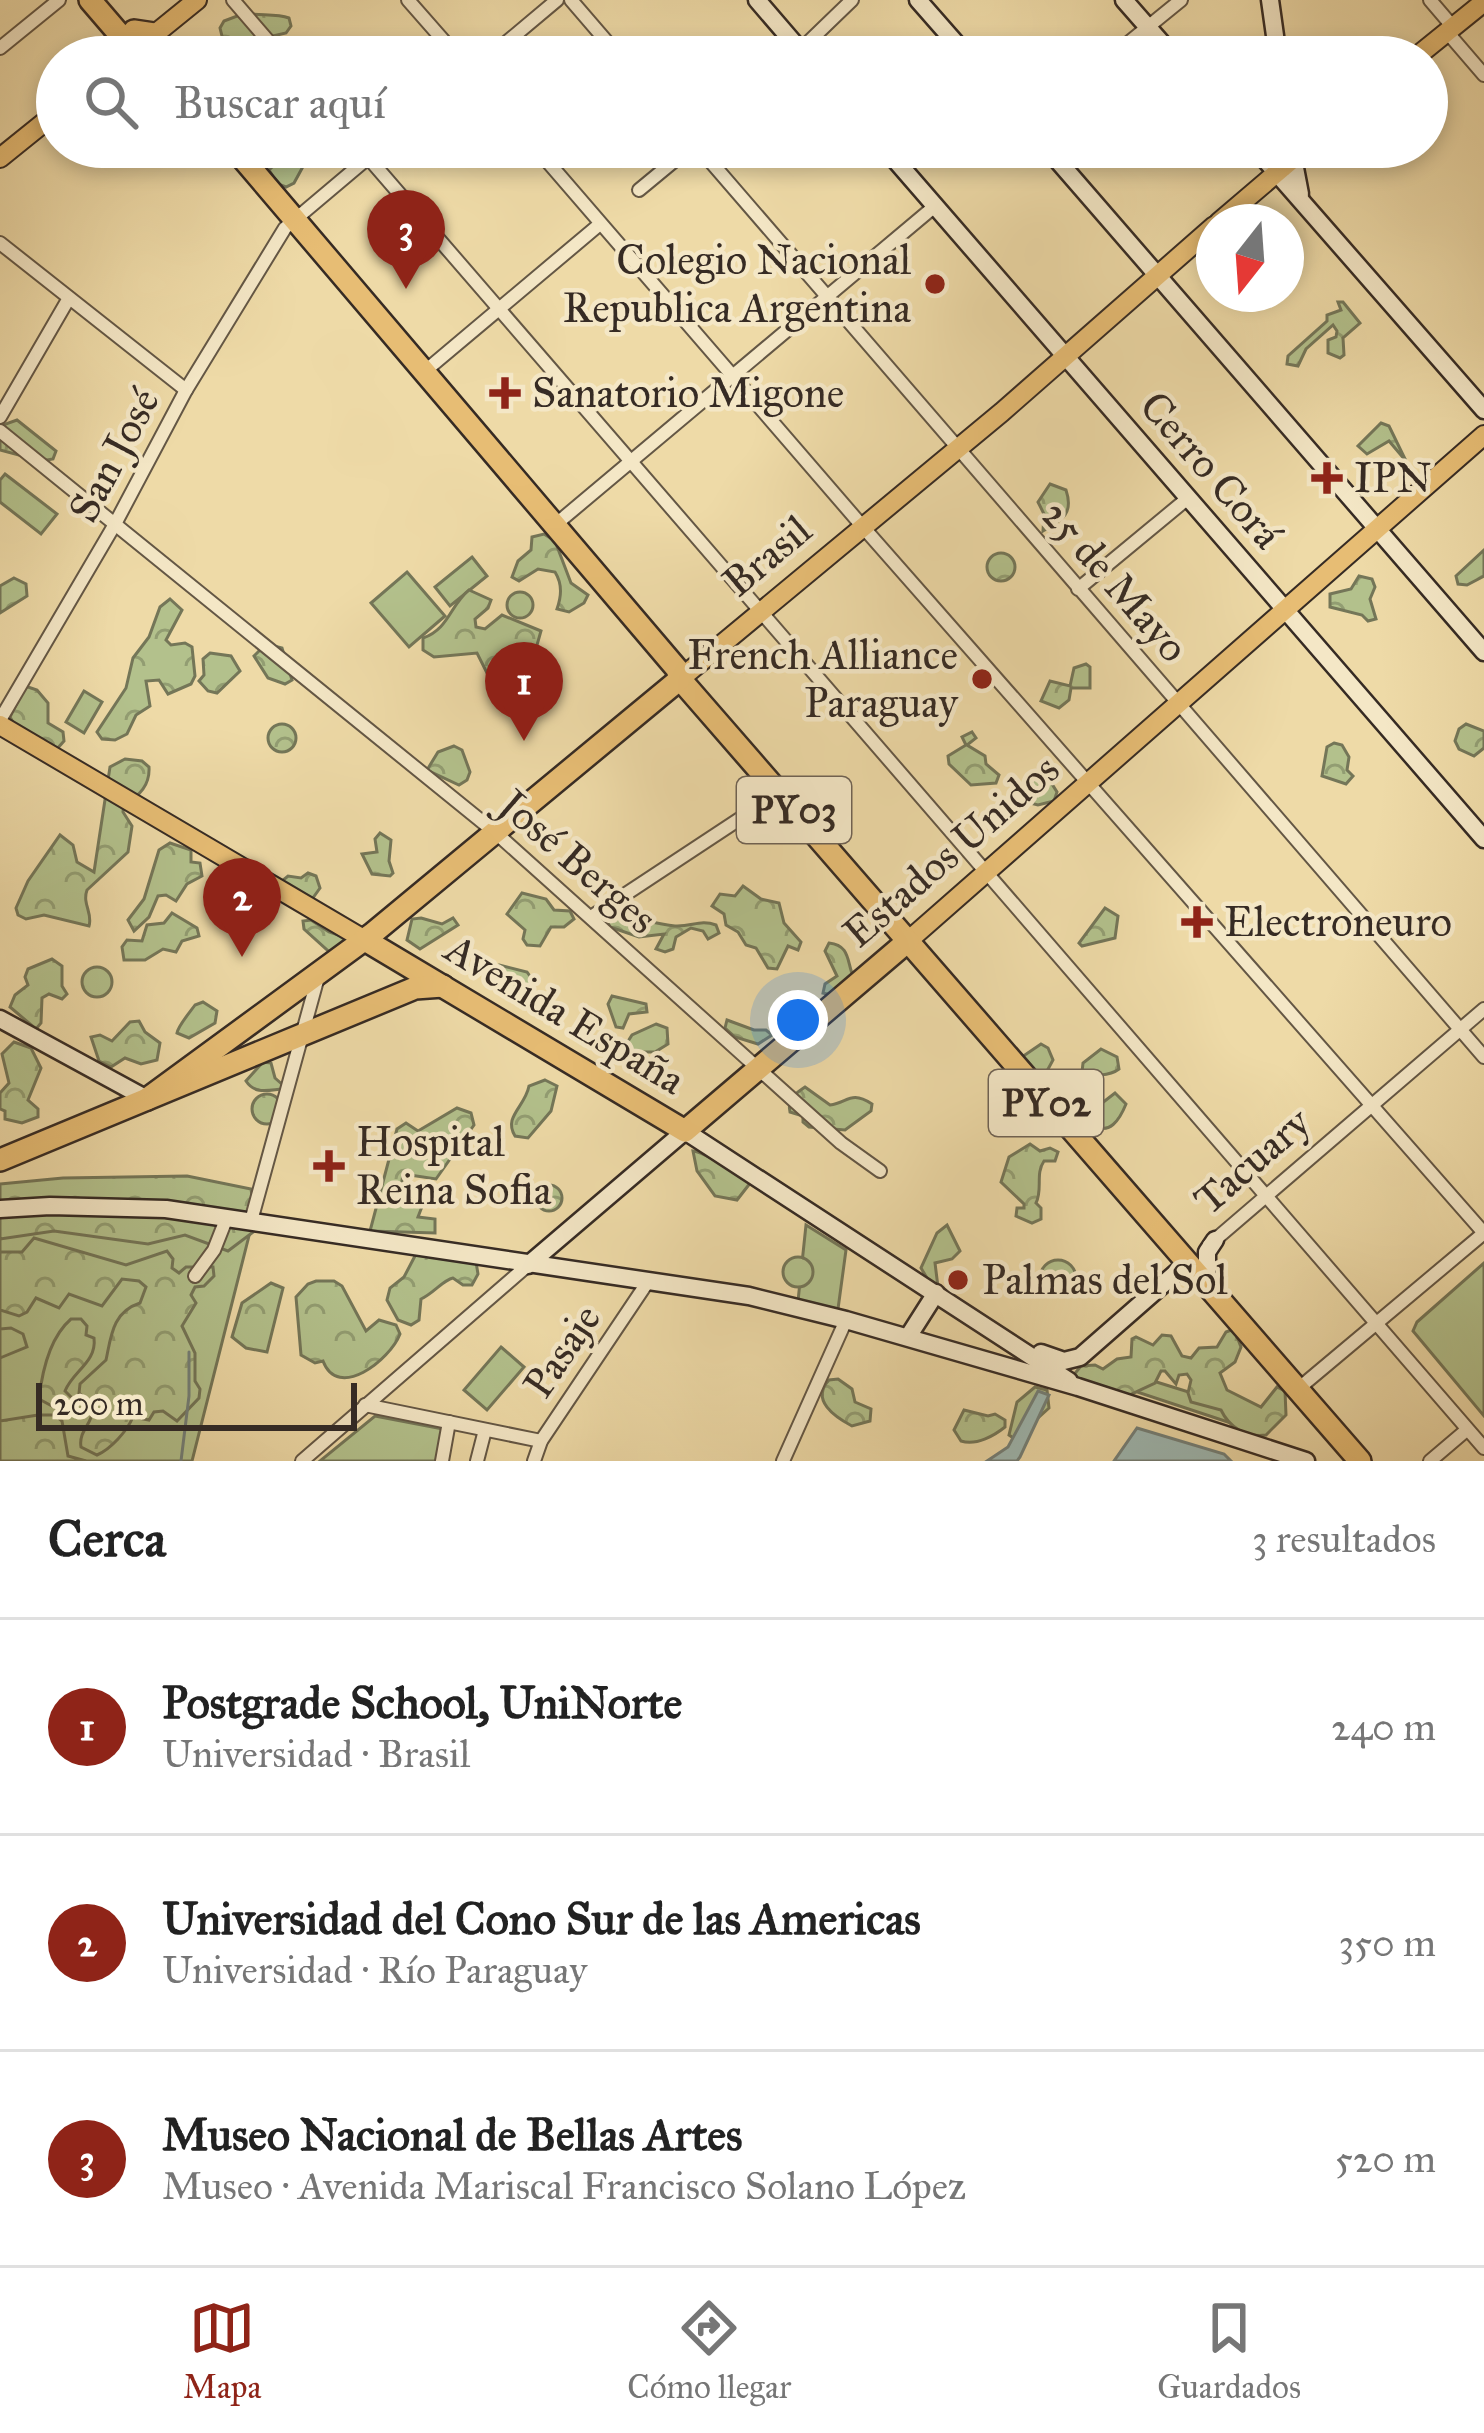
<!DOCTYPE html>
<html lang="es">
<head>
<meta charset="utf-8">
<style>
	:root { --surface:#fff; --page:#f6f6f6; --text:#222; --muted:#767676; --line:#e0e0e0; --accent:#8f2418 }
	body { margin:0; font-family:"IM FELL Great Primer",serif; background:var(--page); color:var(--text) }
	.compass { position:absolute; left:1196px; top:204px; width:108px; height:108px; border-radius:50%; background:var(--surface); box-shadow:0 6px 18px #0003; rotate:197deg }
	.scale { position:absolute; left:36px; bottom:30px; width:321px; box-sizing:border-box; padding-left:12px; border:6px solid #362b24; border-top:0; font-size:33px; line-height:42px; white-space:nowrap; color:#362b24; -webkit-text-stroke:9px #f4e7c6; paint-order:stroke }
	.you { position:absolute; left:798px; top:1020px; width:42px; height:42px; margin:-30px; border:9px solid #fff; border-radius:50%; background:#1a73e8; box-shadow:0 0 0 18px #1a73e833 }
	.badge { display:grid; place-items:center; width:78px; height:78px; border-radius:50%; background:var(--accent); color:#fff; font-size:39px; font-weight:700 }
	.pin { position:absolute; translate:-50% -99px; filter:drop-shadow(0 3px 6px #0008) }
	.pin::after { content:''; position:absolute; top:63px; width:42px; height:36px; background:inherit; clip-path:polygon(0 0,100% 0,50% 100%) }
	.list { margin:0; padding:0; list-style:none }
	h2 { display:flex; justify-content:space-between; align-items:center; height:156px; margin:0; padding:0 48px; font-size:51px }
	h2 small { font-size:39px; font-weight:400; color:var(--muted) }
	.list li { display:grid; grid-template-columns:78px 1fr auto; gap:36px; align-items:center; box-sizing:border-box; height:216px; padding:0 48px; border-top:3px solid var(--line) }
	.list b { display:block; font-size:45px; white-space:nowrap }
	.list p { margin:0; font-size:39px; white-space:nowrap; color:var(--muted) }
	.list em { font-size:39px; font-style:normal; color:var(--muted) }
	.icon { flex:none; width:66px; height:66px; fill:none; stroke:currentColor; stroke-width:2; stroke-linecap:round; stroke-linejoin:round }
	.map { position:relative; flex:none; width:1484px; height:1461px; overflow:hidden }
	.search { position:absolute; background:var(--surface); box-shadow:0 6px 18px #0003; left:36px; right:36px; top:36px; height:132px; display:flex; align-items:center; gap:30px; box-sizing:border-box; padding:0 42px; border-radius:66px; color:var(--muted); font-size:45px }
	.sheet { height:804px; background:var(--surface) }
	nav { display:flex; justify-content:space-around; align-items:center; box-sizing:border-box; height:168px; border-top:3px solid var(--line); background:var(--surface); font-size:33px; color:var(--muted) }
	nav a { display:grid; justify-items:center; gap:6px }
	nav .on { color:var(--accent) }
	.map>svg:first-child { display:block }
	.green { fill:#b3c18c; stroke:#747658; stroke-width:3 }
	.forest { fill:url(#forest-crowns); stroke:#747658; stroke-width:3 }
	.water { fill:#9eb8b2; stroke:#748079; stroke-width:3 }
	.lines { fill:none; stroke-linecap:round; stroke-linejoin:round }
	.stream { stroke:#748079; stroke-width:3 }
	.street-casing { stroke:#645745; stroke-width:16 }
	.secondary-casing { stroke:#362b24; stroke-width:21 }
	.primary-casing { stroke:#362b24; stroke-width:22 }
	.highway-casing { stroke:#362b24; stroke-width:26 }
	.street { stroke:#f4e7c6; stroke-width:12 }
	.secondary { stroke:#f4e7c6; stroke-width:16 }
	.primary { stroke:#e7bd74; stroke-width:18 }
	.highway { stroke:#e7bd74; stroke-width:21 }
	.poi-dot { fill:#8f2418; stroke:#f4e7c6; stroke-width:4.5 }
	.labels { text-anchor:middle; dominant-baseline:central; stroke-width:9; stroke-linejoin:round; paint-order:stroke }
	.shield { fill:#f4e7c6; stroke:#6f6355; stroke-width:3 }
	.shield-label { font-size:39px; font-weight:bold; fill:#362b24 }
	.poi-label { font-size:42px; fill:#362b24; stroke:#f4e7c6; text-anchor:start }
	.street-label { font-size:42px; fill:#362b24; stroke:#f4e7c6 }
</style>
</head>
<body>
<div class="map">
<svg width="1484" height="1461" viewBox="0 0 1484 1461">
	<defs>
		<pattern id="forest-crowns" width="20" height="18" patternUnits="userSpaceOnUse" patternTransform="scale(3)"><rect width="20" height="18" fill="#b3c18c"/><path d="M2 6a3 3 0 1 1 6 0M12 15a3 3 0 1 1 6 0" fill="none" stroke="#929d72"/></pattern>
	</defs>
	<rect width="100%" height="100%" fill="#eedaa7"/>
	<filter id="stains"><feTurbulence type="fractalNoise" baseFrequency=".00167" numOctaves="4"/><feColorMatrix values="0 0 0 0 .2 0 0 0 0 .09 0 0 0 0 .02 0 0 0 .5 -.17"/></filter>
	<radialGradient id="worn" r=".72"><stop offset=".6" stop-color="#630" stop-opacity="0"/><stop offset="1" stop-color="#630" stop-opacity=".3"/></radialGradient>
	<!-- green -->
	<g class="green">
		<polygon points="5,474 57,514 41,534 0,502 0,480"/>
		<polygon points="472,557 487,576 450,606 435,587"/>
		<polygon points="407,572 445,616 409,647 371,603"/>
		<polygon points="84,691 102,702 84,733 66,722"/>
		<polygon points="806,1225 846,1250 838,1309 798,1301"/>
		<polygon points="251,1228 192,1461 0,1461 0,1229"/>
		<polygon points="1484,1263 1484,1416 1413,1331 1417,1322"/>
		<polygon points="501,1347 524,1367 487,1410 464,1390"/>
		<polygon points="1131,1374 1259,1414 1255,1431 1116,1385"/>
		<polygon points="375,1416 443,1429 437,1461 320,1461"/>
	</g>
	<!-- forest -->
	<g class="forest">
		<path d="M245,13C260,16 276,13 289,18L291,26L286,33L260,39L261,57H238L237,44L223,40L220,28L224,21Z"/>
		<polygon points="293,147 315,147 314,161 306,161 294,183 286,187 278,184 269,170"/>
		<polygon points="1338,302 1343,302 1360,323 1343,338 1344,355 1340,358 1328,353 1328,340 1336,337 1337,331 1333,325 1306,349 1298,366 1287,364 1288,356 1327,321 1327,315 1341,310"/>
		<polygon points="17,420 56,451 53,459 41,461 0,450 0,426"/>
		<polygon points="1381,423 1389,426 1406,461 1389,441 1367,454 1358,446"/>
		<path d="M1050,484L1066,490C1074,514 1062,520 1043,531L1044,514L1038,502Z"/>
		<path d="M544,534L555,541L571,583L588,595L584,603L569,612L557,609C561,597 563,585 555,572L538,569L519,581L512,577L518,561L531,550L532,537Z"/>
		<polygon points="1484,550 1484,576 1467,585 1458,584 1456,576"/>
		<circle cx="1001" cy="567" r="14"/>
		<polygon points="1359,576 1372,579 1375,587 1370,599 1376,619 1368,621 1362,615 1330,607 1330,594 1351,589"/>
		<polygon points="14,578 26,584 27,596 0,613 0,586"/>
		<path d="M469,590L491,600L488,608L475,619L476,627L485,629L502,615L541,631L535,652L540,668L515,696L497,693L477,653L434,657L423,650V638C449,629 450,605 469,590Z"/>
		<circle cx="520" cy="605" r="13"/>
		<polygon points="170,599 182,610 166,640 171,645 185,643 192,647 195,676 191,684 168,694 159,680 146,681 150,706 136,715 127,734 115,740 102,739 97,732 126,688 133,658 149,637 160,607"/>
		<polygon points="266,644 282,648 292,680 285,684 268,678 254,656"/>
		<polygon points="210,653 231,656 240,671 217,693 208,691 199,681 204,675 203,659"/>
		<polygon points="1086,664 1090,667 1090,688 1071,688 1069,700 1059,708 1041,701 1050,681 1070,686 1074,668"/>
		<polygon points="25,686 37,690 48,703 48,723 63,732 64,741 56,750 14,724 10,717"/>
		<polygon points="1466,724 1484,731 1484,748 1474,756 1459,749 1455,741 1459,729"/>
		<circle cx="282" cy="738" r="14"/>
		<polygon points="972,732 976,738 967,745 985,756 986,764 999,775 996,783 971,785 949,764 948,756 966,745 962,737"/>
		<polygon points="1334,743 1342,745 1349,757 1347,770 1353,776 1346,784 1322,776 1327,747"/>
		<polygon points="454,746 462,750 470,772 467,780 459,785 427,770 438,752"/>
		<path d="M125,759L142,761L149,767C150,784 140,797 124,803L123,812L132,826L128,852L87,890C82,904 93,913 89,926L44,915L26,919L18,915L16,908L28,881L60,835L73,845L77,862L94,872L110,767Z"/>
		<polygon points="1030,778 1050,781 1057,792 1054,801 1038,805 1022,801 1020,785"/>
		<polygon points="380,833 391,840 389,861 393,873 390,876 372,874 362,854 377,852 375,839"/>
		<polygon points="170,843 191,850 191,862 200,863 202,876 187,884 176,901 166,895 158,896 149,917 134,931 128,920 144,899 159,850"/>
		<polygon points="308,873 316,876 320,888 310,902 282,881 288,876 301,878"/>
		<polygon points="743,886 761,899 779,903 784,923 801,942 798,950 788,946 777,969 768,968 756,948 746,945 738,932 726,925 724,914 712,906 720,894 735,896"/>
		<polygon points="522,893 546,899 554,910 570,911 574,919 564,927 551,927 540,946 527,945 523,939 525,930 507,914"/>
		<path d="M623,902L631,906L635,918C648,921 662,925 675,926C692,927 700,919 716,925L719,933L708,939L703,931L691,928L676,937L673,949L665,952L656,949L664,934L639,937L610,927L604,915Z"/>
		<polygon points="1105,908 1118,916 1115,938 1082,946 1079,943"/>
		<polygon points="172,913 197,928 199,936 182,941 176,952 163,949 145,960 124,960 122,947 127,940 142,941 147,925 164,923"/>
		<polygon points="421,918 442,924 453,918 458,925 420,949 407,940 412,919"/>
		<polygon points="311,920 329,932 350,939 335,957 304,929 303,921"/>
		<path d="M829,943C850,945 847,962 853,976L836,996L823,993L825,984L837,976L825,951Z"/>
		<polygon points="52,959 62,966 62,986 67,994 62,999 49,994 42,998 41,1023 36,1029 10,1007 15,995 28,985 25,977 28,969"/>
		<polygon points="499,965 527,972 532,979 529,988 500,989 487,984 488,971"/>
		<circle cx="97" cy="982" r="15"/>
		<polygon points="612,996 646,1004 647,1012 629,1014 623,1028 616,1027 608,1004"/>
		<path d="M203,1002L217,1011L215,1023L189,1038L177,1033C178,1026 190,1012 195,1005Z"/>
		<polygon points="727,1020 754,1030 766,1030 772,1035 758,1044 735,1037 725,1028"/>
		<polygon points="139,1021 145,1032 160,1043 157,1060 141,1064 125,1058 111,1067 99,1061 91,1037 100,1035 112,1041 130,1022"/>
		<polygon points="656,1024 667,1028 668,1044 655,1052 636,1052 626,1065 622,1062 620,1054 632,1035"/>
		<polygon points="14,1042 31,1048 41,1068 28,1100 38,1109 38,1117 22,1123 5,1119 5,1111 0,1109 0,1093 9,1083 2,1054"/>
		<polygon points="1041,1044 1048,1048 1053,1060 1047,1071 1038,1075 1016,1061"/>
		<path d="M1101,1049L1117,1057L1119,1069C1110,1076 1092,1077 1082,1072L1083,1063Z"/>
		<path d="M263,1062L271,1063L275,1078L284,1086L282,1089C269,1090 255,1095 246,1081Z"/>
		<path d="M545,1080L557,1086L551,1111L528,1138L515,1136C503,1117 525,1107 529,1086Z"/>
		<path d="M805,1087L830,1105C848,1103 850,1090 872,1104L871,1111L845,1130L809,1127L803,1122V1116L790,1112C787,1098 795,1094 805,1087Z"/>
		<path d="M1115,1093L1126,1104C1120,1119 1109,1137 1092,1124L1097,1107Z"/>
		<circle cx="267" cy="1109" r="15"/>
		<polygon points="457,1108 471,1113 474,1125 436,1179 403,1174 401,1187 415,1190 423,1204 418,1217 435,1219 435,1233 370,1231 397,1129 406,1123 418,1131"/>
		<path d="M1030,1144L1040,1151L1050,1148L1058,1152L1055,1161H1044C1035,1174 1043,1189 1036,1203L1041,1208V1219L1032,1223L1016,1216L1017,1208H1024V1204L1001,1182L1009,1157Z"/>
		<path d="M693,1151C704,1152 739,1174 751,1182L737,1200L715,1196L697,1171Z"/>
		<polygon points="187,1176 251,1189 257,1229 228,1251 185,1235 148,1244 54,1231 0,1239 0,1184 63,1178"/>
		<circle cx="549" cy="1198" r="13"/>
		<polygon points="947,1225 960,1251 952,1259 935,1263 938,1287 930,1283 921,1268 937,1233"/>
		<path d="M34,1238L126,1265L167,1251L173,1259L172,1268L179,1273L186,1267H213L214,1276L204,1286L195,1287L191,1295L196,1303L182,1326L195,1353V1381L200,1389L199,1398L177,1421L163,1411L154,1412L149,1420L133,1417C127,1431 111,1449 97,1455L81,1447C77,1424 109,1418 79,1393L80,1384L106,1360C111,1337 112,1312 140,1303L146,1287L139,1281L122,1279L102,1306L69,1294L59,1308L36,1298L27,1312L19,1316L0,1310V1252H22Z"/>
		<path d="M416,1254L476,1262L478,1274L472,1285H463L453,1278C443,1280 434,1293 421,1299L419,1320L411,1325L398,1320L387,1300L390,1288L404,1277Z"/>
		<circle cx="798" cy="1272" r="15"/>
		<circle cx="1058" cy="1278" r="18"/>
		<path d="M316,1281H334L342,1286L366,1331L379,1320L396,1325L400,1334C390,1360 338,1401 323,1361L315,1363L301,1355L296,1297L308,1284Z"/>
		<polygon points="271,1283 283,1288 267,1352 246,1348 232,1337 242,1303"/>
		<path d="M71,1319H81L87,1326L86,1335L94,1338C97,1362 73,1371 65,1391L72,1398L71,1407L63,1412L39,1399C42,1372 49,1338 71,1319Z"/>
		<polygon points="11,1328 23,1334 27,1347 0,1358 0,1329"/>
		<path d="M1234,1329L1241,1347L1235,1362L1220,1373L1227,1390L1261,1407L1277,1387L1285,1391L1286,1415L1266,1435C1246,1438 1229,1427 1221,1410L1191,1402L1188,1393L1191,1380L1187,1374L1179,1375L1176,1384L1165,1371H1161L1155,1383L1125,1397L1072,1377L1081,1366L1095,1365L1103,1369L1117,1359L1131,1357L1132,1339L1136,1337L1153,1345L1162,1335L1171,1336L1182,1356L1191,1358L1199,1348L1217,1347L1226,1332Z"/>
		<path d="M838,1379L852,1389L855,1402L871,1409L870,1421L852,1426C835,1417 810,1400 829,1380Z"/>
		<polygon points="1035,1387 1047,1390 1049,1408 1015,1439 1009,1435 1017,1402"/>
		<path d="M964,1410L988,1416L995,1414L1005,1420V1427C995,1435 977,1446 961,1441L954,1430Z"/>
		<polygon points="38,1415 55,1415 62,1421 68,1456 86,1461 0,1461 0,1421"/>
	</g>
	<!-- water -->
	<g class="water">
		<polygon points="1038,1391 1049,1395 1020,1457 1017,1461 987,1461 1008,1447"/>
		<polygon points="1137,1428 1224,1454 1231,1461 1114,1461"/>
	</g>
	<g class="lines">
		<!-- stream -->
		<polyline class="stream" points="181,1461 189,1396 189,1352"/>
		<defs>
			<g id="street">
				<polyline points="233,0 282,57"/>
				<polyline points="408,0 458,57"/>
				<polyline points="571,0 620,57"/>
				<polyline points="1430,0 1453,27"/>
				<polyline points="1447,32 1484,75"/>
				<polyline points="0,48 59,0"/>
				<polyline points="381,48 388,57"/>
				<polyline points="489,57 557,0"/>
				<polyline points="793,57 852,0"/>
				<polyline points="1111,57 1181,0"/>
				<polyline points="359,147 1484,1448"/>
				<polyline points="535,147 863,527 1484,1233"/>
				<polyline points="698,147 1484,1057"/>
				<polyline points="639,190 691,147"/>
				<polyline points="0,243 186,390"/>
				<polyline points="424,372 600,224"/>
				<polyline points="0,417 69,298"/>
				<polyline points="0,431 496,833 841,1143 880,1171"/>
				<polyline points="555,525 935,206"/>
				<polyline points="1078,589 1188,498"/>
				<polyline points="0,720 115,524 186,390 285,228 381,147"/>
				<polyline points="591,917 779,793"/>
				<polyline points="251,1221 318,977"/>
				<polyline points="1209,1245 1484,1009"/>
				<polyline points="195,1276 214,1250 227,1217"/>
				<polyline points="1298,1389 1484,1233"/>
				<polyline points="365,1405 541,1441"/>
				<polyline points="302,1461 528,1265"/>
				<polyline points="442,1461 449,1422"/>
				<polyline points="477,1461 485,1430"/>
				<polyline points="534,1461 541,1441 649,1280"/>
				<polyline points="783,1461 846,1320"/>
				<polyline points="1430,1461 1463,1433"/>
			</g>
			<g id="secondary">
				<polyline points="757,0 806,57"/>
				<polyline points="918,0 968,57"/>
				<polyline points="1124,0 1174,57"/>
				<polyline points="1270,0 1278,57"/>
				<polyline points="884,147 1484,839"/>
				<polyline points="1046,147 1484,652"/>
				<polyline points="1254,147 1484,410"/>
				<polyline points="1291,147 1300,194"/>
				<polyline points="0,1019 147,1099"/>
				<polyline points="0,1209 50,1206 166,1209 749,1296 846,1320 1078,1387 1306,1461"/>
				<polyline points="528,1265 685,1131 1069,1381"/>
				<polyline points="1207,1284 1207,1252 1215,1240"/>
				<polyline points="908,1337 936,1293"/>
				<polyline points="1041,1353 1064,1361 1080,1357 1185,1265"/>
			</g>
			<g id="primary">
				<polyline points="144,43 197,0"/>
				<polyline points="1416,57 1484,2"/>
				<polyline points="0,158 57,112"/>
				<polyline points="1219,222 1307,147"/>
				<polyline points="680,679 1002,412 1214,226"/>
				<polyline points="0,725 365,940"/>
				<polyline points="908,941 1484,435"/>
			</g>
			<g id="highway">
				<polyline points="90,0 139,57"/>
				<polyline points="134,31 154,34 151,44 155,56"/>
				<polyline points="233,147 677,669 680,679 1360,1461"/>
				<polyline points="365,940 685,1131 908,941"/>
				<polyline points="147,1099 372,934 680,679"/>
				<polyline points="0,1160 415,988 443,986"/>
			</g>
		</defs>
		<!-- street casing -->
		<use href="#street" class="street-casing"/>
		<!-- secondary casing -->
		<use href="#secondary" class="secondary-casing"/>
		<!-- primary casing -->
		<use href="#primary" class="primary-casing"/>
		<!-- highway casing -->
		<use href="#highway" class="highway-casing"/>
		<!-- street -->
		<use href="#street" class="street"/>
		<!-- secondary -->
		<use href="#secondary" class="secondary"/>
		<!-- primary -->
		<use href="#primary" class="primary"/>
		<!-- highway -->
		<use href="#highway" class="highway"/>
	</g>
	<!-- markers -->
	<g class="poi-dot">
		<circle cx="935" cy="284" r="12"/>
		<path d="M499 375h12v12h12v12h-12v12h-12v-12h-12v-12h12z"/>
		<path d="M1321 460h12v12h12v12h-12v12h-12v-12h-12v-12h12z"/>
		<circle cx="982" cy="679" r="12"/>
		<path d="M1191 904h12v12h12v12h-12v12h-12v-12h-12v-12h12z"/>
		<path d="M323 1148h12v12h12v12h-12v12h-12v-12h-12v-12h12z"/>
		<circle cx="958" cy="1280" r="12"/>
	</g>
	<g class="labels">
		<!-- shield labels -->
		<g class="shield">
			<rect x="737" y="777" width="114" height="66" rx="9"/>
			<rect x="989" y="1070" width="114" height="66" rx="9"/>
		</g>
		<g class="shield-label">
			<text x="794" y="810">PY03</text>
			<text x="1046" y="1103">PY02</text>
		</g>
		<!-- poi labels -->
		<g class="poi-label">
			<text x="911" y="260" text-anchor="end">Colegio Nacional<tspan x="911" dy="48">Republica Argentina</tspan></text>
			<text x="532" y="393">Sanatorio Migone</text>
			<text x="1354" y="478">IPN</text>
			<text x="958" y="655" text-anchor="end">French Alliance<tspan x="958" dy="48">Paraguay</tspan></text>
			<text x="1224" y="922">Electroneuro</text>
			<text x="356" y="1142">Hospital<tspan x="356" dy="48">Reina Sofia</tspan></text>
			<text x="982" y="1280">Palmas del Sol</text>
		</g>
		<!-- street labels -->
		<g class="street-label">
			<text transform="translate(114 455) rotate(-62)">San José</text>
			<text transform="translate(1211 470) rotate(49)">Cerro Corá</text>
			<text transform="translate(767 556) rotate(-40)">Brasil</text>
			<text transform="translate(1115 581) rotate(49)">25 de Mayo</text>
			<text transform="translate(951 851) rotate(-41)">Estados Unidos</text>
			<text transform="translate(578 862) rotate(41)">José Berges</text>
			<text transform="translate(565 1014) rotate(31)">Avenida España</text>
			<text transform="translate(1252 1161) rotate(-41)">Tacuary</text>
			<text transform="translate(562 1351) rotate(-56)">Pasaje</text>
		</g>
	</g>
	<rect width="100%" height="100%" filter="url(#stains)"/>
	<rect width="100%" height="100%" fill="url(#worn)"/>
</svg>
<svg class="compass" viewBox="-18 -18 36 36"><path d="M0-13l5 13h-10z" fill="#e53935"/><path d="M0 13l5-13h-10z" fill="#767676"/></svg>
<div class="scale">200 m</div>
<div class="you"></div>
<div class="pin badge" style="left:524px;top:741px">1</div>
<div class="pin badge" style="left:242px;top:957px">2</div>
<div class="pin badge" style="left:406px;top:289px">3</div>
<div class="search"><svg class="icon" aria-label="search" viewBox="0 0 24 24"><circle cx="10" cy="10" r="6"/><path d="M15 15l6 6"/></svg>Buscar aquí</div>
</div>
<section class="sheet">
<h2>Cerca<small>3 resultados</small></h2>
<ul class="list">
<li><span class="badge">1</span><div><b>Postgrade School, UniNorte</b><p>Universidad · Brasil</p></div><em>240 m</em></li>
<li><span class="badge">2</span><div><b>Universidad del Cono Sur de las Americas</b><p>Universidad · Río Paraguay</p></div><em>350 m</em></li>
<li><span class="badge">3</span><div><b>Museo Nacional de Bellas Artes</b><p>Museo · Avenida Mariscal Francisco Solano López</p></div><em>520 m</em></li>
</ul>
</section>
<nav>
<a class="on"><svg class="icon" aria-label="map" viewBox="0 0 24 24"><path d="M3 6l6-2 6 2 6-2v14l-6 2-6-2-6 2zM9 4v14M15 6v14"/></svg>Mapa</a>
<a><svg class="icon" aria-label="directions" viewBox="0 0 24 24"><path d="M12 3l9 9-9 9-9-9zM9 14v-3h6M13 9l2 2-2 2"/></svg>Cómo llegar</a>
<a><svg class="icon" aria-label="saved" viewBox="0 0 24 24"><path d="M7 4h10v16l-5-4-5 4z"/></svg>Guardados</a>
</nav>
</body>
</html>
